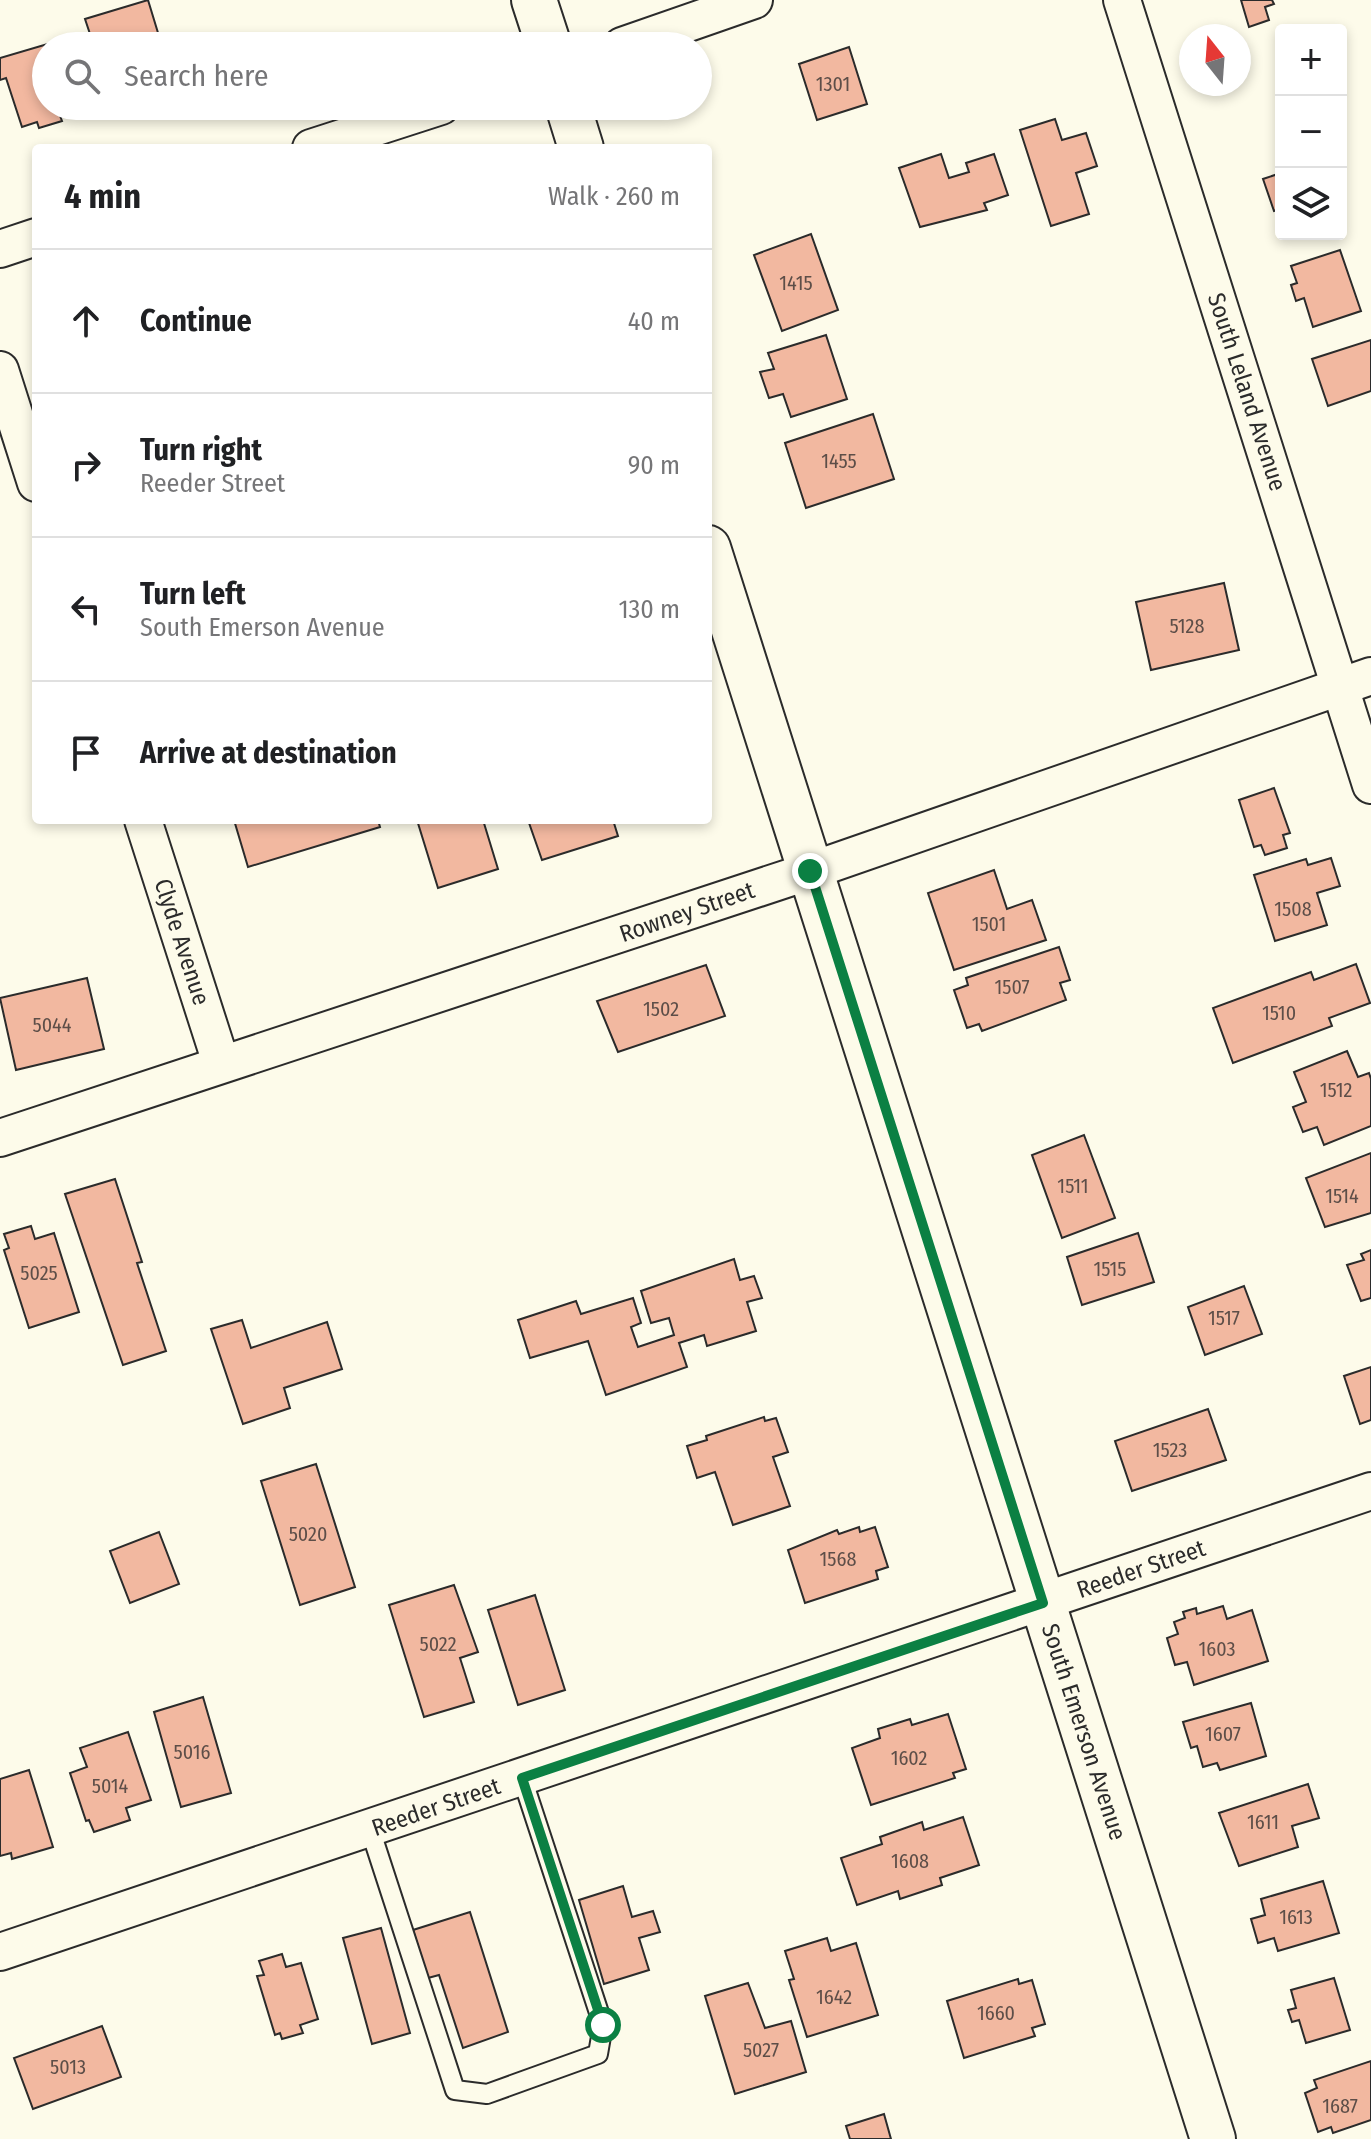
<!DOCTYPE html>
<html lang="en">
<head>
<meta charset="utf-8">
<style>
	:root { --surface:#fff; --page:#f2f2f2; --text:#202124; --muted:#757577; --line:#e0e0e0 }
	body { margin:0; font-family:"Fira Sans Condensed",sans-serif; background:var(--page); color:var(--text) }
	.controls { position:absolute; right:24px; top:24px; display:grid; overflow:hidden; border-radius:8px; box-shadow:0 4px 12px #0003 }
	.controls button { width:72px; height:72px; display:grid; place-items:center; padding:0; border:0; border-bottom:2px solid var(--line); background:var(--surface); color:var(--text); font:40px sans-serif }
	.compass { position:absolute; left:1179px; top:24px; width:72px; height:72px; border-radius:50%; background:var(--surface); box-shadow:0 4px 12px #0003; rotate:343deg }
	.stop { position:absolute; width:24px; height:24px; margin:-18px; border:6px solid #0b8043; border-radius:50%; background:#fff }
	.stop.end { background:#0b8043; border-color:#fff; box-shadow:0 2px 8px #0008 }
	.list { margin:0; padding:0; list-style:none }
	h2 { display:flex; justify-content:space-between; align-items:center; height:104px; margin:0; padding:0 32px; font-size:34px }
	h2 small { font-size:26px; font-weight:400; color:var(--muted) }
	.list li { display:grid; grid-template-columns:52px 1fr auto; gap:24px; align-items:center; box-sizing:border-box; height:144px; padding:0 32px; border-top:2px solid var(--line) }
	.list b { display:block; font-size:30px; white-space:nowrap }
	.list p { margin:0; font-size:26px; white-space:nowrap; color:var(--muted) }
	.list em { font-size:26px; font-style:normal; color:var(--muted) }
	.icon { flex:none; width:44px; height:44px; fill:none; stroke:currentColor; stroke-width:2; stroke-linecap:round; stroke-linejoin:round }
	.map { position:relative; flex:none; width:1371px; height:2139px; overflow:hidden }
	.search { position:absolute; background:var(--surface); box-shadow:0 4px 12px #0003; left:32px; top:32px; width:680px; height:88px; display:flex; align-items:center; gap:20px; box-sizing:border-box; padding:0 28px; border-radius:44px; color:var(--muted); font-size:30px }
	.panel { position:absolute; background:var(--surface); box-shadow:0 4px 12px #0003; left:32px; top:144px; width:680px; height:680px; border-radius:8px }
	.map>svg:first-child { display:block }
	.building { fill:#f2b8a0; stroke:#2b2b2b; stroke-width:2 }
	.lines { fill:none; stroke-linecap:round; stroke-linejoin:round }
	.lane-casing { stroke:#2b2b2b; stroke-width:22 }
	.street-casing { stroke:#2b2b2b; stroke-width:40 }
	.primary-casing { stroke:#2b2b2b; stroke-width:48 }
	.lane { stroke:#fdfbea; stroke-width:18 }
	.street { stroke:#fdfbea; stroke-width:36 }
	.primary { stroke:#fdfbea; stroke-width:44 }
	.route { stroke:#0b8043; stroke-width:10 }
	.labels { text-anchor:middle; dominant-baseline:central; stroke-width:6; stroke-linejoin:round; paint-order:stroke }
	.number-label { font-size:20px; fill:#5d4e48 }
	.street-label { font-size:24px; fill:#2b2b2b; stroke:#fdfbea }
</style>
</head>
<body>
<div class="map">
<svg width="1371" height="2139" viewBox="0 0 1371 2139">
	<rect width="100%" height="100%" fill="#fdfbea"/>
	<!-- building -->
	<g class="building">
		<polygon points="148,0 162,46 94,46 85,19"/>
		<polygon points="1241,0 1272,0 1274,4 1265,7 1269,20 1249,27"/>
		<polygon points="51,43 52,46 46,46 46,106 74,108 59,113 62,121 39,128 37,122 22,127 6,78 0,80 0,58"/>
		<polygon points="849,47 867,104 817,120 799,64"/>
		<polygon points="1055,119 1062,140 1086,133 1097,166 1076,173 1089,214 1051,226 1020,130"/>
		<polygon points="941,154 949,178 969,172 966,163 994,154 1008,195 984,203 987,210 920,227 899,168"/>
		<polygon points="1281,173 1281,209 1274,211 1263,179"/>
		<polygon points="811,234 838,310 782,331 754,255"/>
		<polygon points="1340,250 1361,311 1313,327 1304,298 1296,301 1291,285 1297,283 1291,266"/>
		<polygon points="826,335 847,399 791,417 783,394 769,398 760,372 774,369 768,353"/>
		<polygon points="1371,340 1371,391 1328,406 1312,359"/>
		<polygon points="873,414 894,479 806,508 785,443"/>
		<polygon points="1224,583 1239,650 1151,670 1136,602"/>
		<polygon points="1274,788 1290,833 1283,835 1287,848 1265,855 1261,845 1254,847 1239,800"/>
		<polygon points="234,820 378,820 380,827 248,867"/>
		<polygon points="417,820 483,820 498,869 438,888"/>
		<polygon points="528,820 613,820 618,836 542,860"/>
		<polygon points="1331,858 1340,886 1317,893 1327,925 1275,941 1254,875 1306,859 1308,865"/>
		<polygon points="994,870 1007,909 1032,900 1046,940 954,970 928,893"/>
		<polygon points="1059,947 1070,980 1060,983 1066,1000 982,1031 979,1024 967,1028 954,990 968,985 966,978"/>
		<polygon points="1356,964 1370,1003 1329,1018 1332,1026 1233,1063 1213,1008 1311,972 1314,980"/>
		<polygon points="706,965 725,1016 618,1052 597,1001"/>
		<polygon points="87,978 104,1049 16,1070 0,998"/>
		<polygon points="1347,1051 1358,1077 1369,1073 1371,1079 1371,1126 1324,1145 1317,1127 1303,1132 1293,1107 1306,1102 1294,1072"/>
		<polygon points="1084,1135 1115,1218 1062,1238 1032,1155"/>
		<polygon points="1371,1153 1371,1213 1325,1227 1306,1178"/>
		<polygon points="115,1179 142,1262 137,1263 166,1351 123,1365 65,1194"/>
		<polygon points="31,1226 35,1239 54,1233 79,1312 29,1328 4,1250 9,1248 4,1234"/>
		<polygon points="1138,1233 1154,1282 1082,1305 1067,1257"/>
		<polygon points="1371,1250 1371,1298 1361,1301 1347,1265 1364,1260 1361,1254"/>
		<polygon points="734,1259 740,1280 754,1276 762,1298 747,1302 756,1331 707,1346 704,1335 679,1343 687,1367 606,1395 588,1341 530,1358 518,1320 576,1301 581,1314 633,1298 641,1323 631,1327 638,1347 674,1335 669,1318 651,1323 641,1291"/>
		<polygon points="1244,1286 1262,1334 1205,1355 1188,1307"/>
		<polygon points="242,1320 251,1348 327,1322 342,1369 284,1388 290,1408 243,1424 211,1329"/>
		<polygon points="1371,1367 1371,1420 1360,1424 1344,1376"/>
		<polygon points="1208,1409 1226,1460 1132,1491 1115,1441"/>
		<polygon points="764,1417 765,1421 776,1418 788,1452 773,1457 790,1506 733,1525 715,1472 697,1478 687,1446 707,1440 706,1436"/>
		<polygon points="316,1464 355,1587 300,1605 261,1481"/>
		<polygon points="859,1527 860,1532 875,1527 888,1567 876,1571 878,1579 805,1603 788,1550 837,1530 839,1534"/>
		<polygon points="159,1532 179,1584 130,1603 110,1551"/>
		<polygon points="454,1585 478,1652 460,1658 474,1702 424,1717 389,1605"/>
		<polygon points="535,1595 565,1690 518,1705 488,1610"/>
		<polygon points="1223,1606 1227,1619 1252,1610 1268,1661 1194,1685 1187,1662 1175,1665 1167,1638 1178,1634 1174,1622 1185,1618 1183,1612 1196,1608 1197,1614"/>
		<polygon points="203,1697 231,1793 181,1807 154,1712"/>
		<polygon points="1251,1703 1266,1756 1220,1770 1217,1763 1203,1767 1197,1746 1191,1748 1183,1722"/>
		<polygon points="948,1714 966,1769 953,1773 955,1778 871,1805 852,1748 880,1738 878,1729 910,1719 912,1725"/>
		<polygon points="128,1732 151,1800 126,1808 130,1820 94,1832 89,1820 86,1821 70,1773 87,1767 80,1748"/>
		<polygon points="29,1770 53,1847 12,1859 11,1853 0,1856 0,1779"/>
		<polygon points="1308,1784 1319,1818 1292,1826 1298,1847 1239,1866 1219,1813"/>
		<polygon points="963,1817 979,1865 940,1878 942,1885 900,1899 898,1891 857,1905 841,1858 882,1844 880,1837 922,1822 924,1830"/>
		<polygon points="1323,1881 1339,1933 1278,1951 1274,1938 1258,1943 1251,1919 1265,1915 1261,1899"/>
		<polygon points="623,1886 632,1917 653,1911 660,1932 639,1938 649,1970 604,1984 579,1900"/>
		<polygon points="470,1912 508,2032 463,2048 439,1975 428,1978 413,1930"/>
		<polygon points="381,1928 410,2033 372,2044 343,1938"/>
		<polygon points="827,1938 831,1951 856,1943 878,2015 807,2037 789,1980 794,1979 785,1951"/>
		<polygon points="282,1954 286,1967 301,1963 318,2019 300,2025 303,2033 282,2039 280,2033 275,2035 257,1976 264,1975 259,1961"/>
		<polygon points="1334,1978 1350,2030 1306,2043 1299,2020 1292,2022 1288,2010 1296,2008 1291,1990"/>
		<polygon points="1018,1979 1019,1984 1032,1980 1045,2024 1032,2028 1035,2036 964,2058 947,2001"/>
		<polygon points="748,1983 765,2028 791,2021 806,2072 735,2094 705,1996"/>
		<polygon points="102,2026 121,2077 33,2109 14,2058"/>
		<polygon points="1371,2061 1371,2120 1333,2133 1331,2127 1318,2132 1305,2093 1317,2088 1314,2080"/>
		<polygon points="884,2114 891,2139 850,2139 846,2126"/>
	</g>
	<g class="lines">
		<defs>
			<polyline id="lane" points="370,1829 455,2090 487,2094 598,2054 603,2025 522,1778"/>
			<g id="street">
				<polyline points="1122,0 1371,785"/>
				<polyline points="622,46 754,0"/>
				<polyline points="311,148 441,106"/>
				<polyline points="0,249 36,237"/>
				<polyline points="0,370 36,483"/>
				<polyline points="143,820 221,1063"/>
				<polyline points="0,1138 810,871 1371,676"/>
				<polyline points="0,1952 1371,1491"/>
			</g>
			<g id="primary">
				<polyline points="534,0 549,46"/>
				<polyline points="568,106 581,148"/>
				<polyline points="708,548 1213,2139"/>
			</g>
		</defs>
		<!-- lane casing -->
		<use href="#lane" class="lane-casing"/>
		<!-- street casing -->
		<use href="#street" class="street-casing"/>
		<!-- primary casing -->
		<use href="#primary" class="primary-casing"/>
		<!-- lane -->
		<use href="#lane" class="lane"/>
		<!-- street -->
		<use href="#street" class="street"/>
		<!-- primary -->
		<use href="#primary" class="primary"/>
	</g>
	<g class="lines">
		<!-- route -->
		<polyline class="route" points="603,2025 522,1778 1043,1603 810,871"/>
	</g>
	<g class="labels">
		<!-- number labels -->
		<g class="number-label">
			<text x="833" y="84">1301</text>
			<text x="796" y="283">1415</text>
			<text x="839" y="461">1455</text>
			<text x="1187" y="626">5128</text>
			<text x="1293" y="909">1508</text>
			<text x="989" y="924">1501</text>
			<text x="1012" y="987">1507</text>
			<text x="661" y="1009">1502</text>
			<text x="1279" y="1013">1510</text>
			<text x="52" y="1025">5044</text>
			<text x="1336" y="1090">1512</text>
			<text x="1073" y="1186">1511</text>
			<text x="1342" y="1196">1514</text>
			<text x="1110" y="1269">1515</text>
			<text x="39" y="1273">5025</text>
			<text x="1224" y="1318">1517</text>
			<text x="1170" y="1450">1523</text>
			<text x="308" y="1534">5020</text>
			<text x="838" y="1559">1568</text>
			<text x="438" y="1644">5022</text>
			<text x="1217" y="1649">1603</text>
			<text x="1223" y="1734">1607</text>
			<text x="192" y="1752">5016</text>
			<text x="909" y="1758">1602</text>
			<text x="110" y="1786">5014</text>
			<text x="1263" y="1822">1611</text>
			<text x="910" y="1861">1608</text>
			<text x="1296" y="1917">1613</text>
			<text x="834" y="1997">1642</text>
			<text x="996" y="2013">1660</text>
			<text x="761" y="2050">5027</text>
			<text x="68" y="2067">5013</text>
			<text x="1340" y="2106">1687</text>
		</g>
		<!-- street labels -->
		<g class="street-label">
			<text transform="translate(1247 392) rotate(72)">South Leland Avenue</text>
			<text transform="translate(687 912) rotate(-19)">Rowney Street</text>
			<text transform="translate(182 942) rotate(72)">Clyde Avenue</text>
			<text transform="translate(1141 1569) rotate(-19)">Reeder Street</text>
			<text transform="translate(1084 1732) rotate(72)">South Emerson Avenue</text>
			<text transform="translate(436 1807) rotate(-19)">Reeder Street</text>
		</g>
	</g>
</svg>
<div class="controls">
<button>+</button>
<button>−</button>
<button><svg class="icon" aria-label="layers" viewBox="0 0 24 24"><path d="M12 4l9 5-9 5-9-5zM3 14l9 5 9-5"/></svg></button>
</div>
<svg class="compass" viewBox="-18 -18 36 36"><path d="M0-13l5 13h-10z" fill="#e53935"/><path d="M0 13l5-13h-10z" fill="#757577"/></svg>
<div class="stop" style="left:603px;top:2025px"></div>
<div class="stop end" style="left:810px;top:871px"></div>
<div class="search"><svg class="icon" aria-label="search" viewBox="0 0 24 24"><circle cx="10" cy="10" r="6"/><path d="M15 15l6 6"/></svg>Search here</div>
<section class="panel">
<h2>4 min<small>Walk · 260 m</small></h2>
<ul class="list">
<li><svg class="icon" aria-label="ahead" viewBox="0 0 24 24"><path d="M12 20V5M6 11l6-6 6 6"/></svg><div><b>Continue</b></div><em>40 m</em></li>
<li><svg class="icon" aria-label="right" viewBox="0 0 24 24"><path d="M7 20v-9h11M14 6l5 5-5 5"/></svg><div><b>Turn right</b><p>Reeder Street</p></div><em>90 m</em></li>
<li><svg class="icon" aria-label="left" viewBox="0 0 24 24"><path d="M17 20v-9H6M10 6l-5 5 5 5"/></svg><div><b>Turn left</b><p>South Emerson Avenue</p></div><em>130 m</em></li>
<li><svg class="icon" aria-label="arrive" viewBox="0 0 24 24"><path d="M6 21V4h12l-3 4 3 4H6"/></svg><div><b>Arrive at destination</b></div></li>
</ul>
</section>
</div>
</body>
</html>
